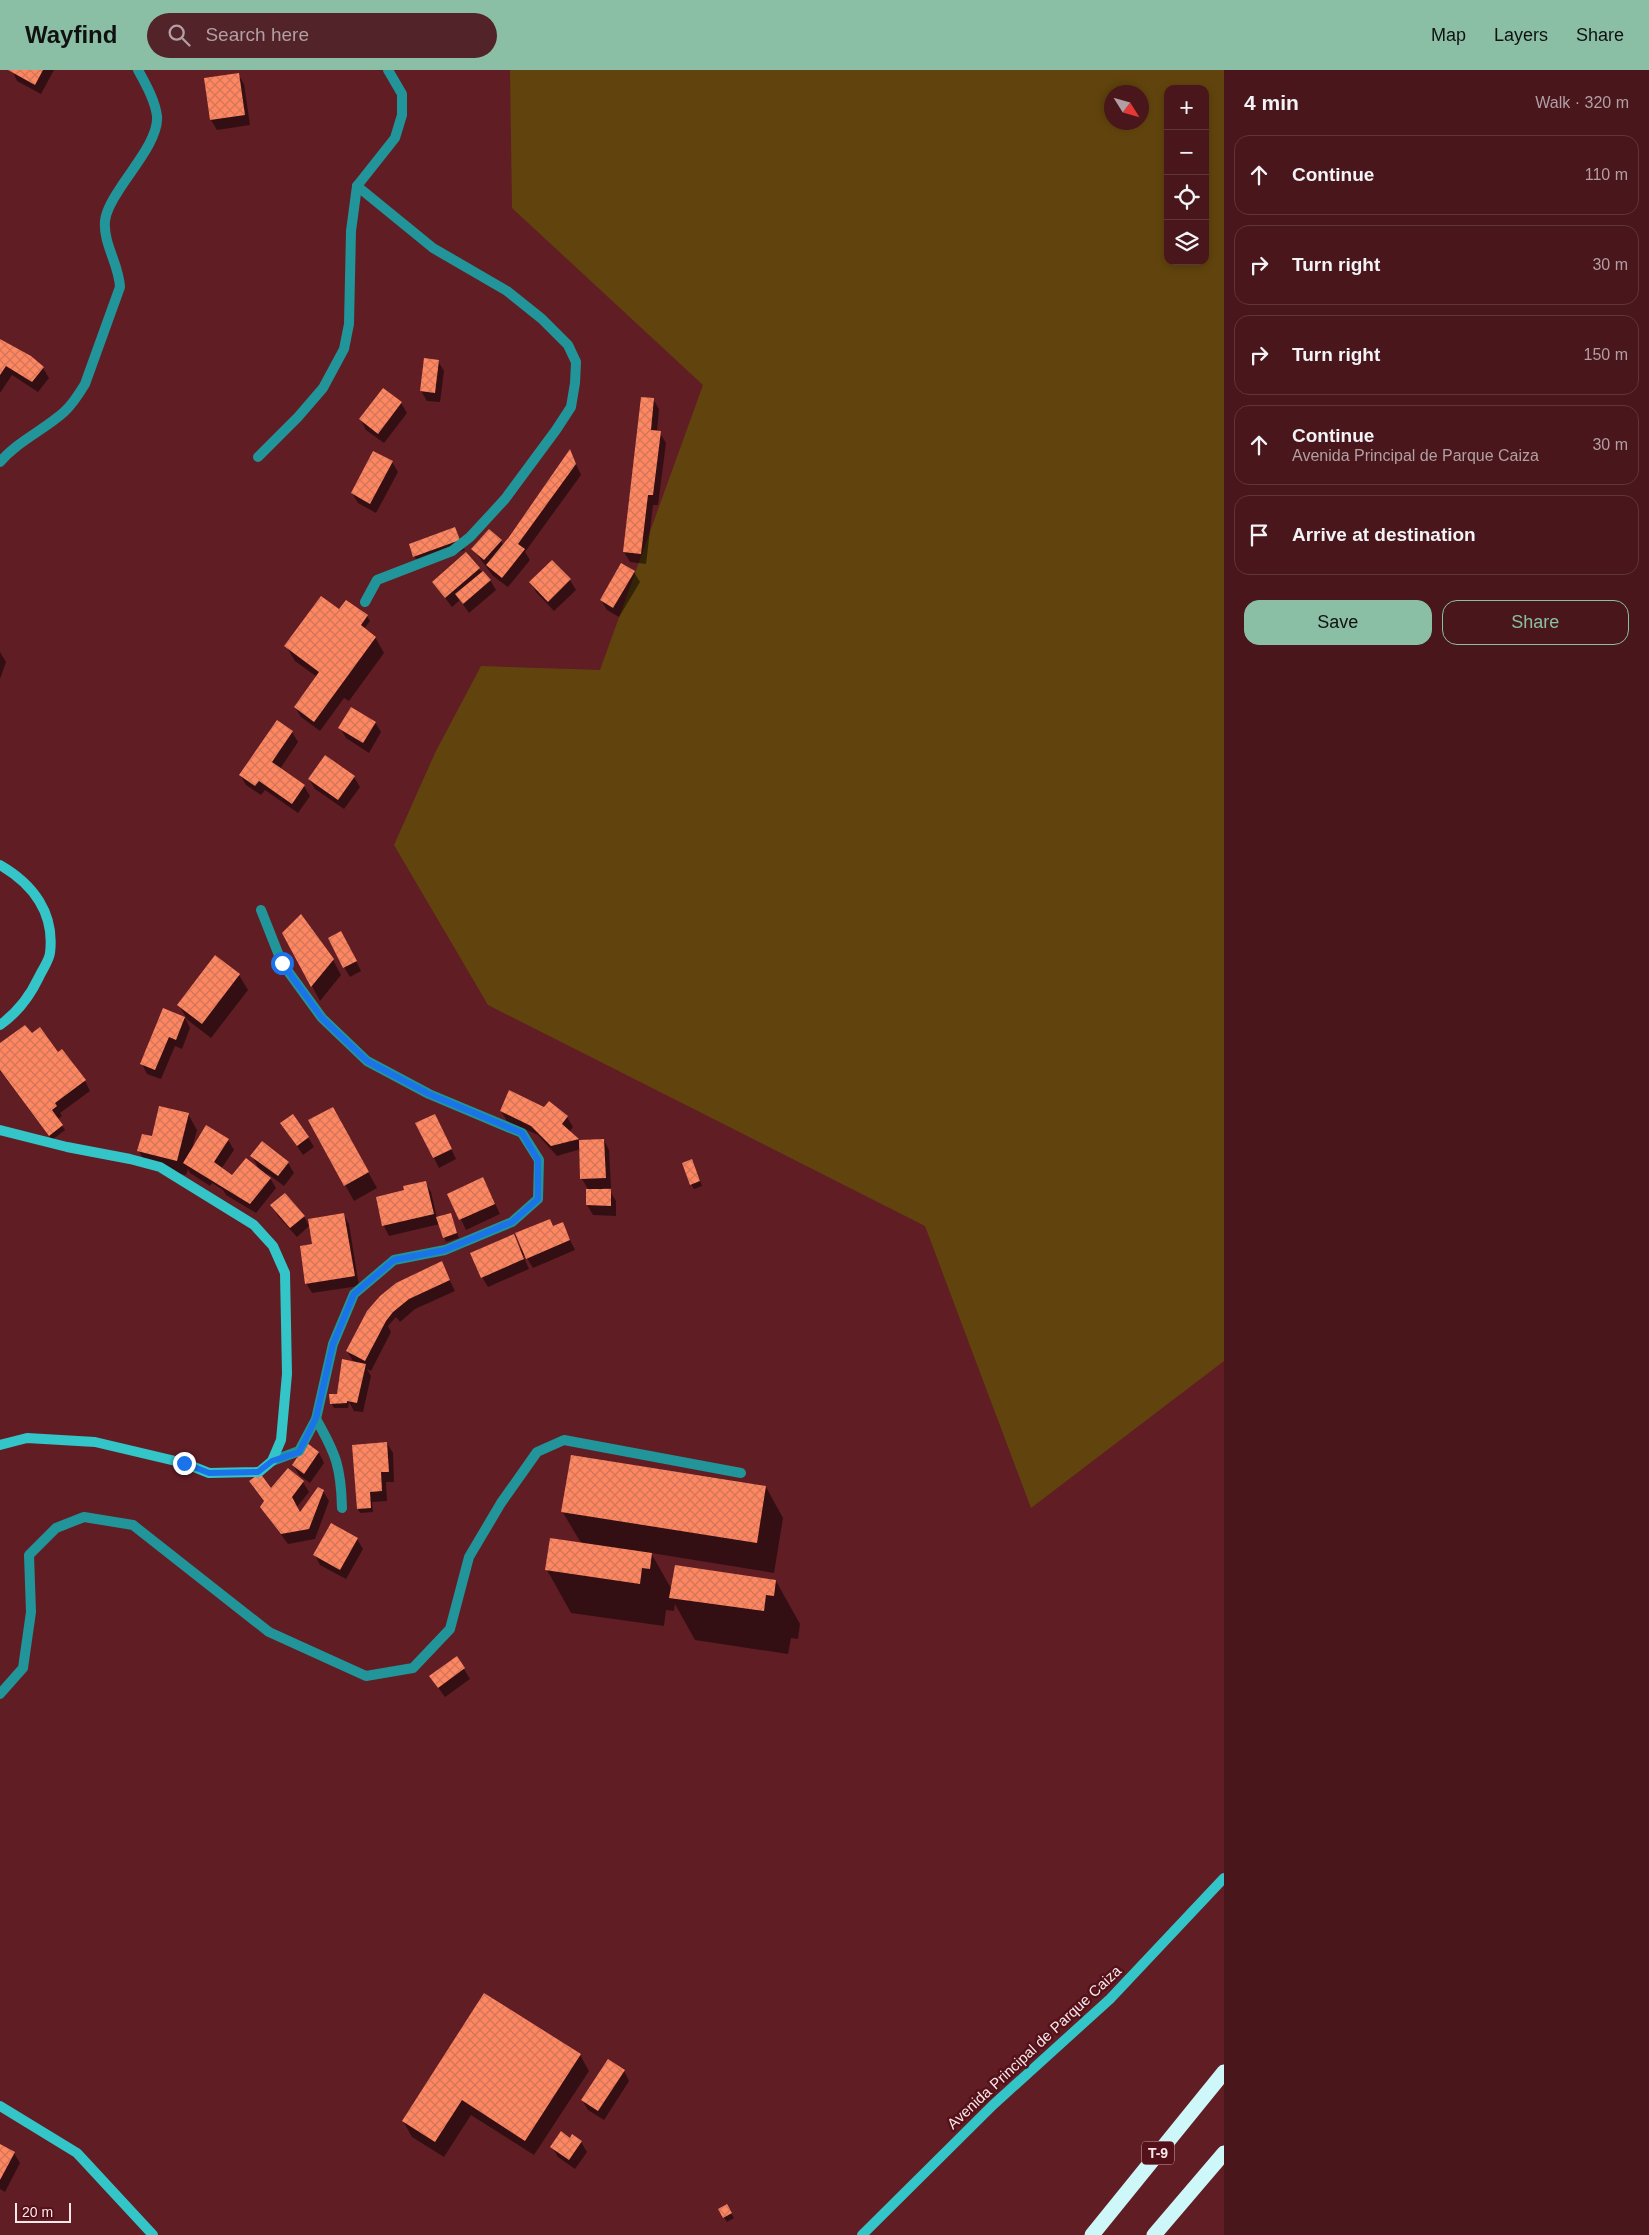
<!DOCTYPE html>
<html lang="en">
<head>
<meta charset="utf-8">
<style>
	:root { --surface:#48161b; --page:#522328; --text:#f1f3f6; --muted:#b19fa3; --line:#60353a; --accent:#8abfa5 }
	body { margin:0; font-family:Arial,sans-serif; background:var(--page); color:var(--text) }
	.controls { position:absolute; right:15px; top:15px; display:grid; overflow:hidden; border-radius:10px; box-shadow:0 2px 8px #0003 }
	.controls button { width:45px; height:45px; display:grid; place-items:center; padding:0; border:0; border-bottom:1px solid var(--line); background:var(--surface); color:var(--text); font:25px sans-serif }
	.compass { position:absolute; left:1104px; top:15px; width:45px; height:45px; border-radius:50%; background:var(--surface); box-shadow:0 2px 8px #0003; rotate:127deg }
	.scale { position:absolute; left:15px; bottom:12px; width:56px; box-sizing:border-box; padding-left:5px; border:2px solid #fae8e8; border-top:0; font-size:14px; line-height:18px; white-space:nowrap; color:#fae8e8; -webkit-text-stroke:4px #54111a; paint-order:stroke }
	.stop { position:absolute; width:15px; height:15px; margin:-11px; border:4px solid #1a73e8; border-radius:50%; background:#fff }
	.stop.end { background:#1a73e8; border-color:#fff; box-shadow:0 1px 5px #0008 }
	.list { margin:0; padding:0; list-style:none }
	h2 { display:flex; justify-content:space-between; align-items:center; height:65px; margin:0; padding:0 20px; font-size:21px }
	h2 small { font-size:16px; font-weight:400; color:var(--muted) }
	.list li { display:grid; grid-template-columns:32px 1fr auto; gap:15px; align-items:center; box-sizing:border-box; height:80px; margin:0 10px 10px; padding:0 10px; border:1px solid var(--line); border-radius:15px }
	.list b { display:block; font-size:19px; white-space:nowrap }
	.list p { margin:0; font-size:16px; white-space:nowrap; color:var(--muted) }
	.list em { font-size:16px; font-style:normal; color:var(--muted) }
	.actions { display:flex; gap:10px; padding:15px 20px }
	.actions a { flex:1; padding:11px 0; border:1px solid var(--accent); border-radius:15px; text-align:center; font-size:18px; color:var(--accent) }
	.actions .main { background:var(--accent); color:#111 }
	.icon { flex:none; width:28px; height:28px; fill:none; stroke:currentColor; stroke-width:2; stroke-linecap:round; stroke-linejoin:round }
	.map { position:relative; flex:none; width:1224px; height:2165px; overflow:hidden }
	header { display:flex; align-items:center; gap:30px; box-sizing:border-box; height:70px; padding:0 25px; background:var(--accent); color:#111 }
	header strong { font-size:24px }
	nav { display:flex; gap:28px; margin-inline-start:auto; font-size:18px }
	.search { width:350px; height:45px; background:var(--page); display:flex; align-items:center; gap:12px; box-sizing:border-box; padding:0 18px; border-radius:28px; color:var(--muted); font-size:19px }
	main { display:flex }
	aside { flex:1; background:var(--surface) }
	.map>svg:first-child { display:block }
	.green { fill:#61440d; fill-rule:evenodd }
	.shadow { fill:#0007 }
	.building { fill:url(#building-cross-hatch) }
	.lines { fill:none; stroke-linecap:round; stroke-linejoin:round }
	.street { stroke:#219599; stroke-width:10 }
	.secondary { stroke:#34c5c9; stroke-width:10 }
	.highway { stroke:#cdf7f8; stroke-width:15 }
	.route { stroke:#1a73e8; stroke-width:6 }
	.labels { text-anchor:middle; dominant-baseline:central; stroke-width:5; stroke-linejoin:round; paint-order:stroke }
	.shield { fill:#54111a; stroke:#c8a8aa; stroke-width:1 }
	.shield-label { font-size:14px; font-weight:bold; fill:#fae8e8 }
	.street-label { font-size:15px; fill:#fae8e8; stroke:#54111a }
</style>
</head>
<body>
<header>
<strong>Wayfind</strong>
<div class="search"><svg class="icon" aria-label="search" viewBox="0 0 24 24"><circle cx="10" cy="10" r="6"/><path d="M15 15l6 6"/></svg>Search here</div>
<nav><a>Map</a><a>Layers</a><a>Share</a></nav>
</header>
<main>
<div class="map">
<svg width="1224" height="2165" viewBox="0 0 1224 2165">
	<defs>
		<pattern id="building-cross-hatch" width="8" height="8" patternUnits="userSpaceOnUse" patternTransform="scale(1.25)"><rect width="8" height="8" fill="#fe8660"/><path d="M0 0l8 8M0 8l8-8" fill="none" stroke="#d1765a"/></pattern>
	</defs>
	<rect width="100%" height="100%" fill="#601d24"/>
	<!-- green -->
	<path class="green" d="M510,0H1224V1291L1031,1438L925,1156L488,935L394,775L435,683L481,596L600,600L703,315L512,138ZM1168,19H1205V191H1168ZM1112,22H1142V52H1112Z"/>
	<!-- shadow -->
	<g class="shadow">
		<polygon points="12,0 54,0 41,24 17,11"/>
		<polygon points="238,4 244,14 250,55 217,60 211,50 205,10"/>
		<polygon points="0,271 43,298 49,308 38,322 12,305 0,323"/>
		<polygon points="438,291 444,301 440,332 427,331 421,321"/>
		<polygon points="653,329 659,339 657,362 660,363 666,373 658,435 653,435 646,494 630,492 624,482"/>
		<polygon points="401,333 407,343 384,373 366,360 361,350"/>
		<polygon points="570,381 581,405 525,482 530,490 508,517 493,506 473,479 501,471 503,475"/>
		<polygon points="392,392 398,402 376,443 358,433 352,423"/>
		<polygon points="455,458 465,480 420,496 414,486"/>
		<polygon points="552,491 570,510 576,520 554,541 536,522 531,512"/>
		<polygon points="479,499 490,510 496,520 469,543 460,530 452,537 433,512"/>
		<polygon points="634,502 640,512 619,547 607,540 601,530"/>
		<polygon points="339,541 367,546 370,551 364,559 375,567 384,583 349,631 344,628 320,661 301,647 295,637 317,607 295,591 286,576"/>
		<polygon points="0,582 6,592 0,609"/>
		<polygon points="277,652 292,662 298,672 280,699 304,716 310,726 298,743 265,720 261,725 246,715 240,705"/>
		<polygon points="375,652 381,662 369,683 346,668 340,658"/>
		<polygon points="354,707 360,717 344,739 315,719 309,709"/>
		<polygon points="284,864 333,890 341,905 320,931"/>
		<polygon points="347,873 361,901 350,907 344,897"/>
		<polygon points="239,905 248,920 211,968 185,948 187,949 179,935"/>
		<polygon points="164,940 185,948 190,958 182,979 175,976 161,1009 147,1004 142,994"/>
		<polygon points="35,970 58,983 85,1011 90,1021 60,1043 62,1046 58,1049 65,1060 52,1070 0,1001 0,975"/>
		<polygon points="332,1038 377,1118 354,1131 310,1051"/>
		<polygon points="501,1041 567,1047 573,1057 569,1062 579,1071 604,1070 609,1080 611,1118 603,1118 603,1120 610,1121 616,1131 616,1146 593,1145 587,1135 588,1119 582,1109 581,1079 557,1086 538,1065 507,1051"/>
		<polygon points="188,1044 197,1060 192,1079 228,1070 234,1080 221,1099 232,1107 260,1101 252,1086 288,1093 294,1103 284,1116 267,1103 276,1118 256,1143 226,1125 223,1120 212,1113 210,1116 190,1103 188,1099 186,1105 147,1097 139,1081 153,1068"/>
		<polygon points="281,1053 308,1067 314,1077 303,1085"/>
		<polygon points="417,1054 440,1056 456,1089 439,1098"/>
		<polygon points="694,1095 702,1116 694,1119 691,1114"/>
		<polygon points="425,1112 431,1122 437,1148 450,1144 459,1168 446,1172 440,1154 389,1166 384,1156 377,1128 406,1121"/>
		<polygon points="488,1119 500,1144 466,1160 449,1124"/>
		<polygon points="272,1136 304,1146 309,1156 297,1167 278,1146"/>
		<polygon points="343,1144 349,1154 359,1216 312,1223 306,1213 313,1175"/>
		<polygon points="562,1154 575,1180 533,1198 525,1185 523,1185 529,1199 488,1217 482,1207 513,1166 521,1180"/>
		<polygon points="441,1193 455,1221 415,1239 400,1252 396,1247 388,1256 391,1262 371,1301 367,1299 371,1306 363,1342 354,1341 349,1332 348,1338 334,1338 331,1333 339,1325 354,1293 347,1281"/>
		<polygon points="387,1373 393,1383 394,1412 386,1412 387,1431 372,1432 373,1442 360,1443 358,1439"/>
		<polygon points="308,1375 319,1383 324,1393 310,1413 299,1405 293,1395"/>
		<polygon points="288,1399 303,1412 309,1422 296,1438 300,1444 323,1421 329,1431 315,1469 288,1474 261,1437 265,1433 253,1416 271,1420"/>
		<polygon points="766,1417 783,1448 774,1503 651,1483 672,1520 776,1511 800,1554 798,1569 791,1568 788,1584 695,1570 675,1534 674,1541 666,1540 664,1556 571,1543 547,1500 581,1473 562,1441"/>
		<polygon points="357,1469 363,1479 346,1509 320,1495 315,1485"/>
		<polygon points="457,1588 470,1609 445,1627 437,1616"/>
		<polygon points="485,1924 580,1985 589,2001 534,2085 471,2045 444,2087 412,2067 403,2051"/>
		<polygon points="624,2001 629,2011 604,2050 588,2040 582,2030"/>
		<polygon points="581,2072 587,2082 575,2099 558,2087 552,2077"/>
		<polygon points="0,2076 14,2083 20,2093 5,2122 0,2119"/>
		<polygon points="726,2135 734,2148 727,2152 719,2140"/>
	</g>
	<!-- building -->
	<g class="building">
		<polygon points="8,0 43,0 35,15"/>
		<polygon points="239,3 245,45 210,50 204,8"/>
		<polygon points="0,269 31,286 44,297 32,312 6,296 0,305"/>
		<polygon points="424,288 439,290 435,323 420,321"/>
		<polygon points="383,318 402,332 378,364 359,349"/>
		<polygon points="641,327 654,328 651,360 661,361 653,425 648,425 641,484 623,482"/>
		<polygon points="570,379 576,394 518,474 525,479 502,508 486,495 509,467"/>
		<polygon points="373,381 393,391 370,434 351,423"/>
		<polygon points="455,457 460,470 413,487 409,474"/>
		<polygon points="489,459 502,470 484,490 471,479"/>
		<polygon points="466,482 480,498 445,528 432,512"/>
		<polygon points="552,490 571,509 548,532 529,512"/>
		<polygon points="621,493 635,501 613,538 600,530"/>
		<polygon points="483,501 491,510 463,534 455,524"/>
		<polygon points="321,526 339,539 346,530 368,545 361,555 376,567 314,652 294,637 319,602 284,576"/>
		<polygon points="351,637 376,652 363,673 338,658"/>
		<polygon points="277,650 293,661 272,692 305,715 292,734 259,711 255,716 239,705"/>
		<polygon points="325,685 355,706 338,730 308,709"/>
		<polygon points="301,844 334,889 311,917 282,863"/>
		<polygon points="341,861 357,891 343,898 328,868"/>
		<polygon points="215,885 240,904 202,954 177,935"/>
		<polygon points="163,938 185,947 176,970 169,967 155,1000 140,994"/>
		<polygon points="25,955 32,963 40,957 58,982 62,979 86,1010 55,1033 57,1036 52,1040 63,1055 49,1066 0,1000 0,973"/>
		<polygon points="509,1020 544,1037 549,1031 568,1046 562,1054 579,1069 551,1076 531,1056 500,1041"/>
		<polygon points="159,1036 189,1043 177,1091 137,1081 142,1064 152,1066"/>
		<polygon points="333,1037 369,1102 344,1116 308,1050"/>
		<polygon points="293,1044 309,1067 297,1076 280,1053"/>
		<polygon points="435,1044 452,1079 433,1088 415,1053"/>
		<polygon points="206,1055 229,1069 214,1092 232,1105 246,1088 271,1108 250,1134 183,1093"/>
		<polygon points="604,1069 606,1108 580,1109 579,1070"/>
		<polygon points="262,1071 289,1092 278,1106 250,1086"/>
		<polygon points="692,1089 700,1111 690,1115 682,1093"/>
		<polygon points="483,1107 495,1134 459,1150 447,1124"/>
		<polygon points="426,1111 434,1144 382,1156 376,1127 404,1120 403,1116"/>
		<polygon points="586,1119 611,1119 611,1136 586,1135"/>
		<polygon points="285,1123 305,1146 290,1158 270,1135"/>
		<polygon points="344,1143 355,1206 305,1214 300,1176 312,1174 308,1149"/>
		<polygon points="451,1143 457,1163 443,1168 436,1147"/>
		<polygon points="550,1149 553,1156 563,1152 570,1170 526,1189 515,1163"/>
		<polygon points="514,1164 524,1189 481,1208 470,1183"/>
		<polygon points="442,1191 450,1210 409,1229 393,1242 386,1251 365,1291 346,1281 367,1241 380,1226 396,1213"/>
		<polygon points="342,1289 366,1294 357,1333 347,1331 347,1333 330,1334 329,1324 337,1324"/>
		<polygon points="387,1372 389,1402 381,1402 382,1421 370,1422 371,1438 357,1439 352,1375"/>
		<polygon points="307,1373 319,1382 304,1404 292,1395"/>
		<polygon points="571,1385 766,1416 757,1473 561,1442"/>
		<polygon points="288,1398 304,1411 292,1427 300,1442 318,1417 324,1420 309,1459 281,1464 260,1437 264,1431 249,1411 260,1403 271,1418"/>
		<polygon points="331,1453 358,1468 340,1500 313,1485"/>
		<polygon points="550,1468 652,1483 650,1499 642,1498 640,1514 545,1500"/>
		<polygon points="675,1495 776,1510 774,1526 766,1525 764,1541 669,1528"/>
		<polygon points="457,1586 465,1598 438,1618 429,1606"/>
		<polygon points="484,1923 581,1984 525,2071 462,2030 435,2072 402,2051"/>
		<polygon points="608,1989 625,2000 598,2041 581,2030"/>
		<polygon points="561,2061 570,2068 572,2064 582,2071 569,2090 550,2077"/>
		<polygon points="0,2074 15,2082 0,2110"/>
		<polygon points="727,2134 732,2143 723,2148 718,2139"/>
	</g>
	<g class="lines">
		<!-- street -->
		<g class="street">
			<polyline points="357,116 433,178 507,221 542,249 568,275 576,292 575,313 571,337 556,360 505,429 470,467 452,481 377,510 365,532"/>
			<polyline points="258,387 298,347 323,318 344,279 349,254 351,161 357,116 395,68 402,45 402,24 388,0"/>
			<path d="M0,392C18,371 44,360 64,342C73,334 79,324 85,314L120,217C119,194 103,174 105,151C106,140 113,129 119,120C131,100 159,69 157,46C155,30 145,13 138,0"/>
			<polyline points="261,840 282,893 322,948 367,991 429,1024 522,1063 539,1090 538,1129 512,1152 445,1180 394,1190 354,1224 333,1274 316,1349 299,1381 272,1391"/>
			<path d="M316,1349C336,1384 341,1397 342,1438"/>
			<polyline points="0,1624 23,1598 31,1542 29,1485 56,1458 84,1447 133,1455 269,1562 366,1606 413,1598 450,1559 469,1487 501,1433 537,1382 564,1370 741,1403"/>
		</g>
		<!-- secondary -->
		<g class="secondary">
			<path d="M0,795C33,814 55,843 50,883C49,891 42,900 39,907C30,926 17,943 0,955"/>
			<polyline points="0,1060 67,1077 130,1089 160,1097 254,1155 273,1176 285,1203 287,1304 281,1370 272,1391 259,1402 209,1403 184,1393 95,1372 27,1368 0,1375"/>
			<polyline points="0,2036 77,2083 153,2165"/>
			<polyline points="862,2165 993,2035 1110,1929 1224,1808"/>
		</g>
		<!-- highway -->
		<g class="highway">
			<polyline points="1092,2165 1224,2002"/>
			<polyline points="1154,2165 1224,2083"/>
		</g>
	</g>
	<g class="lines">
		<!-- route -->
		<polyline class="route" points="184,1393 209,1403 258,1402 272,1391 299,1382 316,1348 333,1274 354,1224 394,1190 445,1180 512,1152 538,1129 538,1090 522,1063 429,1024 367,991 322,948 282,893"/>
	</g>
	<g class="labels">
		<!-- shield labels -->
		<rect class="shield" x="1142" y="2071.5" width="32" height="23" rx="4"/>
		<g class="shield-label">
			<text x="1158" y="2083">T-9</text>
		</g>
		<!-- street labels -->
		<g class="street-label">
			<text transform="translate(1034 1977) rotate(-43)">Avenida Principal de Parque Caiza</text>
		</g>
	</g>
</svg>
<div class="controls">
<button>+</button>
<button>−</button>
<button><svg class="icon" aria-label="locate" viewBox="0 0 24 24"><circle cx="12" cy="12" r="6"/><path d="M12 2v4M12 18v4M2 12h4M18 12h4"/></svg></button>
<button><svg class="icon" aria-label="layers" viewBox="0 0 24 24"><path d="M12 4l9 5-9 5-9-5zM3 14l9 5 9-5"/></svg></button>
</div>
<svg class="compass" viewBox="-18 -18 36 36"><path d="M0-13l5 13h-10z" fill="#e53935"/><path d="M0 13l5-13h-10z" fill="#b19fa3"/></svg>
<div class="scale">20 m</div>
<div class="stop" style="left:282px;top:893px"></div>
<div class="stop end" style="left:184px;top:1393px"></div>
</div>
<aside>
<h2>4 min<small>Walk · 320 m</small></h2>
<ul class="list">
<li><svg class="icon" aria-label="ahead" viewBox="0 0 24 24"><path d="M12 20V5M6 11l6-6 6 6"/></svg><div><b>Continue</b></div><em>110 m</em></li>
<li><svg class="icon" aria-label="right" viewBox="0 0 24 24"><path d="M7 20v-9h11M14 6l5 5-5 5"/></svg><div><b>Turn right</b></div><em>30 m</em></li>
<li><svg class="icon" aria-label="right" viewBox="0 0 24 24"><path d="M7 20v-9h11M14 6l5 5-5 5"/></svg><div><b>Turn right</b></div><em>150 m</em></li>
<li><svg class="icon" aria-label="ahead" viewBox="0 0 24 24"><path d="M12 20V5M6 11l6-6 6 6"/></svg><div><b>Continue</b><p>Avenida Principal de Parque Caiza</p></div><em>30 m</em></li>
<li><svg class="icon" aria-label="arrive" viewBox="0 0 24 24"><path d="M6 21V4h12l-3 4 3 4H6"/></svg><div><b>Arrive at destination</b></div></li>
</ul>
<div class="actions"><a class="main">Save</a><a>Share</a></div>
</aside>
</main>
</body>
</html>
